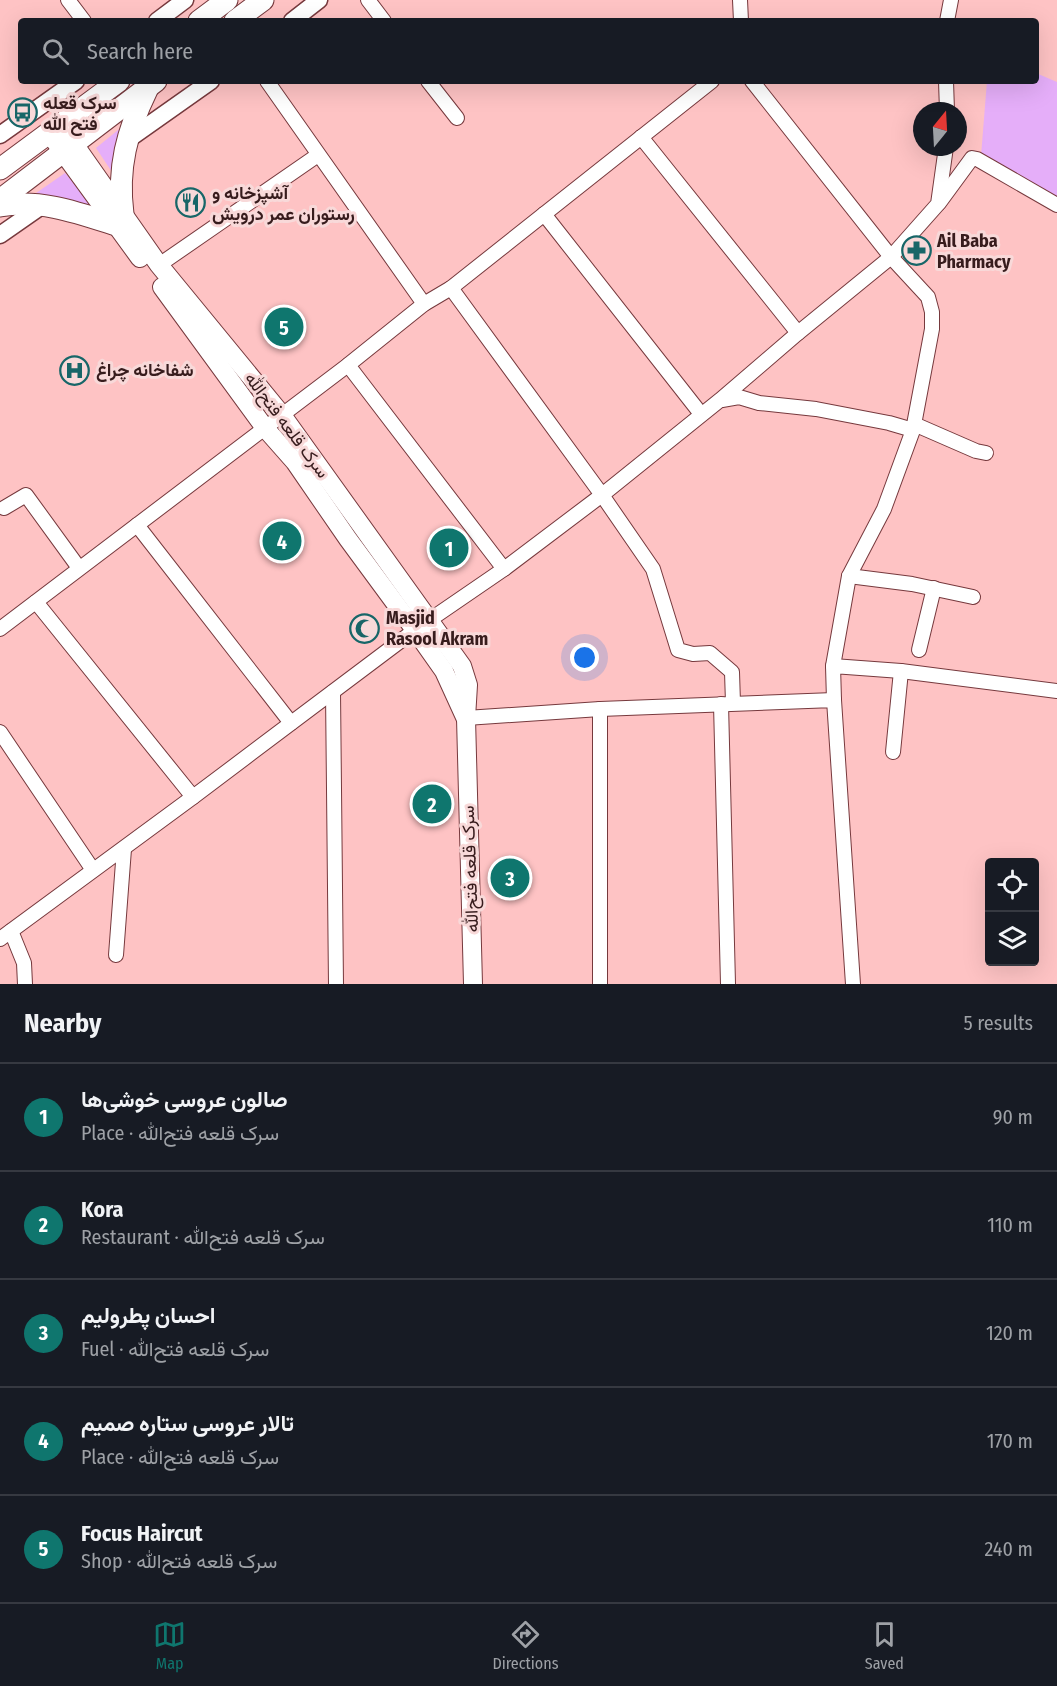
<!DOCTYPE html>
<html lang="en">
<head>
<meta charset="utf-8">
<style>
	:root { --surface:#171b24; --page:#20242c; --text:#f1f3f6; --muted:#9ea1a6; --line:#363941; --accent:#0f766e }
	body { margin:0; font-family:"Fira Sans Condensed",Vazirmatn,sans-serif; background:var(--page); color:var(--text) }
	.controls { position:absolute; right:18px; bottom:18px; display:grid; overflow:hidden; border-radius:6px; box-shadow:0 6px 24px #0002 }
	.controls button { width:54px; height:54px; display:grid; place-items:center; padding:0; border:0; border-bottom:2px solid var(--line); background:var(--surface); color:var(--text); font:30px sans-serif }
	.compass { position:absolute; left:913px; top:102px; width:54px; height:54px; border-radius:50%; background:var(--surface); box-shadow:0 6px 24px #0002; rotate:18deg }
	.you { position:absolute; left:585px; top:658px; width:21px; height:21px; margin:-15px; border:4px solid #fff; border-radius:50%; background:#1a73e8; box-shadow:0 0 0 9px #1a73e833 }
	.badge { display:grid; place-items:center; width:39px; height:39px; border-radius:50%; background:var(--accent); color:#fff; font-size:20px; font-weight:700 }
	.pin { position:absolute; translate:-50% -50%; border:3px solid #fff; box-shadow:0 2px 6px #0006 }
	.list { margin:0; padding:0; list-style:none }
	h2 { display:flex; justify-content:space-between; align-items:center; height:78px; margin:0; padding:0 24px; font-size:26px }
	h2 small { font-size:20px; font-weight:400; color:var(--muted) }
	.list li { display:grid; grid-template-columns:39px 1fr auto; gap:18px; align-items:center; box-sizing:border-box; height:108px; padding:0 24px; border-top:2px solid var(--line) }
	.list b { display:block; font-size:22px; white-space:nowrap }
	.list p { margin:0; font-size:20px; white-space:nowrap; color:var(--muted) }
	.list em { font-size:20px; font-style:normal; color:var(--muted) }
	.icon { flex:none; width:33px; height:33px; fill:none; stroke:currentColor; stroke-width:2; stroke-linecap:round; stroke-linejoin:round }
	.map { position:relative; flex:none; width:1057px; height:984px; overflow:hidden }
	.search { position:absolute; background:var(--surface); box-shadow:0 6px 24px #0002; left:18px; right:18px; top:18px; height:66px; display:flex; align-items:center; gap:15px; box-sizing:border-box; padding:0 21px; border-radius:6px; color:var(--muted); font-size:22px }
	.sheet { height:618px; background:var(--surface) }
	nav { display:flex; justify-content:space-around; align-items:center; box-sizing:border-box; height:84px; border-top:2px solid var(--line); background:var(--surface); font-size:16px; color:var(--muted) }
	nav a { display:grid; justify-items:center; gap:3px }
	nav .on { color:var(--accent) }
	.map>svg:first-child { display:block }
	.green { fill:#e5aef9 }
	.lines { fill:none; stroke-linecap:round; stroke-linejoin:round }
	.minor-casing { stroke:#76393d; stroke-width:16 }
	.tertiary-casing { stroke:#76393d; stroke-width:19 }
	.secondary-casing { stroke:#76393d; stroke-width:20 }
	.primary-casing { stroke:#76393d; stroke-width:23 }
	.minor { stroke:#fff; stroke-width:14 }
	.tertiary { stroke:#fff; stroke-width:16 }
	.secondary { stroke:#fff; stroke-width:18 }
	.primary { stroke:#fff; stroke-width:21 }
	.labels { text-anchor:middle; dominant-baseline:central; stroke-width:6; stroke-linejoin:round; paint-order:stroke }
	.poi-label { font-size:18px; font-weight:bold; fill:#371c1d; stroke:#f8d9d9; text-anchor:start }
	.street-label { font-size:18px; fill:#371c1d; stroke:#f8d9d9 }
</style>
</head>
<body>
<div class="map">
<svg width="1057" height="984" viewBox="0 0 1057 984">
	<rect width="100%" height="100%" fill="#fec3c4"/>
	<!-- green -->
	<g class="green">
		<polygon points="1036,73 1057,82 1057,197 981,156 987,81 1036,81"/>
		<polygon points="123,126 116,178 96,148"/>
		<polygon points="65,173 97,210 29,198"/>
	</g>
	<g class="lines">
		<defs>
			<g id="minor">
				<polyline points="68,0 84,21"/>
				<polyline points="368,0 384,21"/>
				<polyline points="740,0 741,21"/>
				<polyline points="947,21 951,0"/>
				<polyline points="267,81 424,304"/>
				<polyline points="428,81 457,118"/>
				<polyline points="752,81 891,257 928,297 932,312 932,329 913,430 884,509 849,576 833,666"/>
				<polyline points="946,81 947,111"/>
				<polyline points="641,137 798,333"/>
				<polyline points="939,203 972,158 977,159 1057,205"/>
				<polyline points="544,214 701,414"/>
				<polyline points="159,265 318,155"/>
				<polyline points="451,288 602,495 653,569 678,650 693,654 710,653 732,672 733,703"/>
				<polyline points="348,365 504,569"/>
				<polyline points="722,400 739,397 759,403 816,409 889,423 913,430"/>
				<polyline points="914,424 976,451 986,453"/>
				<polyline points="4,508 26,495 79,568"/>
				<polyline points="137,525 291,723"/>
				<polyline points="849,576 912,584 973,597"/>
				<polyline points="36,602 193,797"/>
				<polyline points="0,629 348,365 424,304 451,288 712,81"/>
				<polyline points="919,650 934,588"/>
				<polyline points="333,692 336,984"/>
				<polyline points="834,700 833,666 901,671 1057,691"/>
				<polyline points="721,704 728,984"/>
				<polyline points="466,718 600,709 834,700 853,984"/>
				<polyline points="0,732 93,870"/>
				<polyline points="893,752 901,671"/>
				<polyline points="11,931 24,963 25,984"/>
				<polyline points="0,939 193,797 415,630 504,569 602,495 720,400 798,333 891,257 938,204 946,147"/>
				<polyline points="116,955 124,849"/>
				<polyline points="600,984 600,709"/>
			</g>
			<g id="tertiary">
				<polyline points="157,21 185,0"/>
				<polyline points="292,21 319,0"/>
				<polyline points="0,135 76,81"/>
				<polyline points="126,141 211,81"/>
				<polyline points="0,235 43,205"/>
			</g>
			<g id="secondary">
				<polyline points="60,124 159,265 282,415 462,666 468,685 466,718 473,984"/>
				<polyline points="49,133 140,258"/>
				<polyline points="162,287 265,428 295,462 348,539 415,630 444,671 465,717"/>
			</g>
			<g id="primary">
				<polyline points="199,21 227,0"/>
				<polyline points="235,21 263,0"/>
				<polyline points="0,169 119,81"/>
				<polyline points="0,200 156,81"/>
				<path d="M0,206C39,199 76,212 113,224"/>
				<path d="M123,214C117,168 127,131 147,90"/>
			</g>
		</defs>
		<!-- minor casing -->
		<use href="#minor" class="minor-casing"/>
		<!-- tertiary casing -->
		<use href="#tertiary" class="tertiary-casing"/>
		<!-- secondary casing -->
		<use href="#secondary" class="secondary-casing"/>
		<!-- primary casing -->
		<use href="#primary" class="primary-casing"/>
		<!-- minor -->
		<use href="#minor" class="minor"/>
		<!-- tertiary -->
		<use href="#tertiary" class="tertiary"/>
		<!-- secondary -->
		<use href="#secondary" class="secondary"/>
		<!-- primary -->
		<use href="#primary" class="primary"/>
	</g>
	<!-- icons -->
	<defs>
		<symbol id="bus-ring" viewBox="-11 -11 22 22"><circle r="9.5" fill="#f8d9d9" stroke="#176668" stroke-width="1.5"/><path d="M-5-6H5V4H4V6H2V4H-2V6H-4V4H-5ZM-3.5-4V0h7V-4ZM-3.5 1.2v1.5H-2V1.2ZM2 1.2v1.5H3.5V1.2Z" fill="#176668"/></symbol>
		<symbol id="restaurant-ring" viewBox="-11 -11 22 22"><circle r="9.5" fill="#f8d9d9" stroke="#176668" stroke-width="1.5"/><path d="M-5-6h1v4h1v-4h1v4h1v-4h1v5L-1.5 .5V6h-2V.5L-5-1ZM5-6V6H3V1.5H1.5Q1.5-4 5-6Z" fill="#176668"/></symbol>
		<symbol id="pharmacy-ring" viewBox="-11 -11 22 22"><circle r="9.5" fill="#f8d9d9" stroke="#176668" stroke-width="1.5"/><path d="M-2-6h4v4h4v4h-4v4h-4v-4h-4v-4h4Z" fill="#176668"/></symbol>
		<symbol id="hospital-ring" viewBox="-11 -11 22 22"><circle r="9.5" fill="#f8d9d9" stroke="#176668" stroke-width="1.5"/><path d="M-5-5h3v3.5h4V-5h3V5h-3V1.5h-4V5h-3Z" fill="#176668"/></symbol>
		<symbol id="mosque-ring" viewBox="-11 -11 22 22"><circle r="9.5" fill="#f8d9d9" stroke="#176668" stroke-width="1.5"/><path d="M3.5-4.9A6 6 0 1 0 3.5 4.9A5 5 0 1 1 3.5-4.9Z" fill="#176668"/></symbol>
	</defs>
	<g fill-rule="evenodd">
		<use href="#bus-ring" x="6" y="96" width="33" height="33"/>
		<use href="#restaurant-ring" x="174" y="186" width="33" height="33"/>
		<use href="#pharmacy-ring" x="900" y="234" width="33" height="33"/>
		<use href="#hospital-ring" x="58" y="354" width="33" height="33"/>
		<use href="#mosque-ring" x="348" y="612" width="33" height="33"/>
	</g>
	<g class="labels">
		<!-- poi labels -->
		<g class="poi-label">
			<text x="43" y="103">سرک قعله<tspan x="43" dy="21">فتح الله</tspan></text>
			<text x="212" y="193">آشپزخانه و<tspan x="212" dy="21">رستوران عمر درویش</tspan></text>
			<text x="937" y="241">Ail Baba<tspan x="937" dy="21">Pharmacy</tspan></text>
			<text x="96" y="370">شفاخانه چراغ</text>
			<text x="386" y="618">Masjid<tspan x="386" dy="21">Rasool Akram</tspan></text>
		</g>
		<!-- street labels -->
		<g class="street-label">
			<text transform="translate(287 425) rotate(53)">سرک قلعه فتح‌الله</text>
			<text transform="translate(470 869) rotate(-92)">سرک قلعه فتح‌الله</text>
		</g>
	</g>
</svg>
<div class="controls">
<button><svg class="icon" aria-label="locate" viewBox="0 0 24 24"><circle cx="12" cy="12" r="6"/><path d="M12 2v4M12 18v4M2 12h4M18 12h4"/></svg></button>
<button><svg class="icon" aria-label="layers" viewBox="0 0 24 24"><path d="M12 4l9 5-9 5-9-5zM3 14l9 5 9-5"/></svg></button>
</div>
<svg class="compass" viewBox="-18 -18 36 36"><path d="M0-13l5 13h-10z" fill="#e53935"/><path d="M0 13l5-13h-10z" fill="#9ea1a6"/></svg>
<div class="you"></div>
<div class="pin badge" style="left:449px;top:548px">1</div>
<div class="pin badge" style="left:432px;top:804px">2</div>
<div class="pin badge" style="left:510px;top:878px">3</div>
<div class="pin badge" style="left:282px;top:541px">4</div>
<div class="pin badge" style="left:284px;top:327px">5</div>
<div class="search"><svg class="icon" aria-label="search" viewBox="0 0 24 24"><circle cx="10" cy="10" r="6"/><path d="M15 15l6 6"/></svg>Search here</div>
</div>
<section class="sheet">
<h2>Nearby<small>5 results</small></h2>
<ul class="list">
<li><span class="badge">1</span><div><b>صالون عروسی خوشی‌ها</b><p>Place · سرک قلعه فتح‌الله</p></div><em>90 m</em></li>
<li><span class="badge">2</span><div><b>Kora</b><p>Restaurant · سرک قلعه فتح‌الله</p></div><em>110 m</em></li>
<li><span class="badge">3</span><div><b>احسان پطرولیم</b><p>Fuel · سرک قلعه فتح‌الله</p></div><em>120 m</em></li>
<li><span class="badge">4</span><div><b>تالار عروسی ستاره صمیم</b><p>Place · سرک قلعه فتح‌الله</p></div><em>170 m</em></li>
<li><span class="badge">5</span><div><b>Focus Haircut</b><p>Shop · سرک قلعه فتح‌الله</p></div><em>240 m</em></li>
</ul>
</section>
<nav>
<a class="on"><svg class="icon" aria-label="map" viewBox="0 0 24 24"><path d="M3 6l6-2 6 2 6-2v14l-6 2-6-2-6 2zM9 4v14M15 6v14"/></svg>Map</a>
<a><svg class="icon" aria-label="directions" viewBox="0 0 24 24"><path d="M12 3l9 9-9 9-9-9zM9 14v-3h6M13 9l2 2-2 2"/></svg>Directions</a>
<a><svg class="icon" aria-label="saved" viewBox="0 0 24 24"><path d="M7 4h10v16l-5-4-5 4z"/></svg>Saved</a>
</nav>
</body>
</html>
